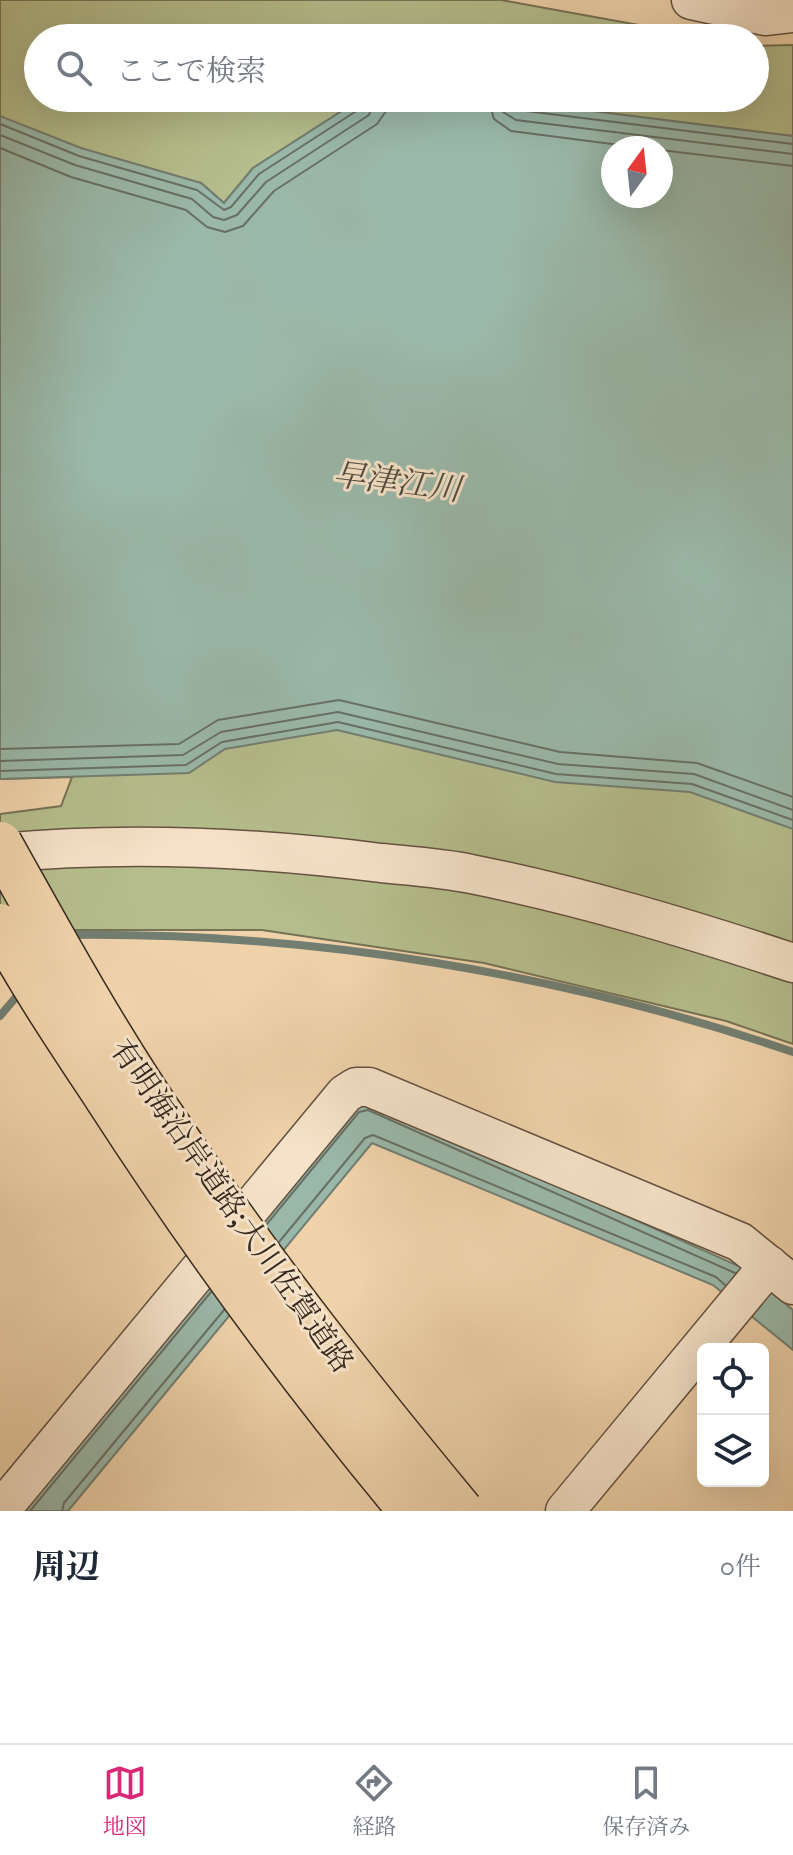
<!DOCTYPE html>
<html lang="ja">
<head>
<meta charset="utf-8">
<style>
	:root { --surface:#fff; --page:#f2f2f3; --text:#1f2937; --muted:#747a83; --line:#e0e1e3; --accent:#db2777 }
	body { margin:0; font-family:"IM FELL Great Primer","Noto Serif JP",serif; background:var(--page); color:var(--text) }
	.controls { position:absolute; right:24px; bottom:24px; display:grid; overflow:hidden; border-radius:12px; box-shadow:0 8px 32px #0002 }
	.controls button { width:72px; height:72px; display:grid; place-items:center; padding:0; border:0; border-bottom:2px solid var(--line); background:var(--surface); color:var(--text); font:40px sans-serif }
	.compass { position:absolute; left:601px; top:136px; width:72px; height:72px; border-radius:50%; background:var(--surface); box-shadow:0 8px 32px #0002; rotate:15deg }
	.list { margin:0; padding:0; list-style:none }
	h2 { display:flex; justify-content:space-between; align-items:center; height:104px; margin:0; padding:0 32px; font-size:34px }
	h2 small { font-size:26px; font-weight:400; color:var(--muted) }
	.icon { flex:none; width:44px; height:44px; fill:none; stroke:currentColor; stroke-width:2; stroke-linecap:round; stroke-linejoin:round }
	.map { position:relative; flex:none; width:793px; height:1511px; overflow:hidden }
	.search { position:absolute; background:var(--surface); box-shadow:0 8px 32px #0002; left:24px; right:24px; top:24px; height:88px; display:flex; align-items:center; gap:20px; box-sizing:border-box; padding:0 28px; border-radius:44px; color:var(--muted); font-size:30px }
	.sheet { height:232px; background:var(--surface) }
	nav { display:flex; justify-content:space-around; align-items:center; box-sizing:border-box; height:112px; border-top:2px solid var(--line); background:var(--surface); font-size:22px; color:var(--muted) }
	nav a { display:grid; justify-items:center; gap:4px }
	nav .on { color:var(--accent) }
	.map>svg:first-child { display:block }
	.green { fill:#b5bd8c; stroke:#767255; stroke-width:2 }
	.water { fill:#9ab8a9; stroke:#727e71; stroke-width:2; fill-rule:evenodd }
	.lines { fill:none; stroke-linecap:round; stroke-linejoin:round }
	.shore { stroke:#687064; stroke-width:2 }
	.stream { stroke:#727e71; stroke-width:8 }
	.minor-casing { stroke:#645241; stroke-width:41 }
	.minor { stroke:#f5e2c8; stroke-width:38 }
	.highway-bridge-casing { stroke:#36281e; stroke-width:47; stroke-linecap:butt }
	.highway-bridge { stroke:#efd2aa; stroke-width:44 }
	.labels { text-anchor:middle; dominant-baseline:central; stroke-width:6; stroke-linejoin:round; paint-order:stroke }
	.street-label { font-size:30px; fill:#36281e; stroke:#f5e2c8 }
	.water-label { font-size:32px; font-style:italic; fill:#4f4c41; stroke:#f5e2c8 }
</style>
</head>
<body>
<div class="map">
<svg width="793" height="1511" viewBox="0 0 793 1511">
	<rect width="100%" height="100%" fill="#efd2aa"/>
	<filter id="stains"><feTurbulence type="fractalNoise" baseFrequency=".0025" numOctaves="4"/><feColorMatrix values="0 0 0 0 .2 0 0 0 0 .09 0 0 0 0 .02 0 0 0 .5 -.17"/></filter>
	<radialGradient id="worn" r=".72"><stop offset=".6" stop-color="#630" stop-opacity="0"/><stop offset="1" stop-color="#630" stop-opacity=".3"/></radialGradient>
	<!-- green -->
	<g class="green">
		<polygon points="0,0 501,0 710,38 38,38 38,98 362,98 253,168 224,203 201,183 0,140"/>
		<polygon points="793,45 793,136 488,98 755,98 755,46"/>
		<polygon points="0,671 793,795 793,948 604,894 0,838 0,814 61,806 72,777 0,779"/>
		<polygon points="209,859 457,884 793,973 793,1044 726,1021 484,963 262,930 0,930 0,864"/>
	</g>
	<!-- water -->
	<g class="water">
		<path d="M362,98H488L793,136V829L690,792L555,782L337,730L225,749L189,773L0,779V116L81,148L201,183L224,203L253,168ZM613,148H661V196H613Z"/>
		<polygon points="370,1102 741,1267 793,1310 793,1350 713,1285 372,1143 68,1511 20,1511 356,1103"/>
	</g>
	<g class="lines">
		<!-- shore -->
		<g class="shore">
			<polyline points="488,98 494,119 511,131 643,148"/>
			<polyline points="500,98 503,112 516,120 793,154"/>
			<polyline points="510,98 511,106 518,110 793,144"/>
			<polyline points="0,124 79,156 197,190 224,210 231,207 259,174 361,108 365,98"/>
			<polyline points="0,135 75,165 192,199 213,217 224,220 237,215 266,182 369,115 375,98"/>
			<polyline points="0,148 71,177 186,210 207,227 225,232 243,226 274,191 377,124 386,111 388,98"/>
			<polyline points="661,150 793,166"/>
			<polyline points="0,749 179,744 218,720 339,700 560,752 697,763 793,797"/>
			<polyline points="0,761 183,755 221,732 338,712 558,764 694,774 793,810"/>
			<polyline points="0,771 186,765 222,742 338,722 556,774 692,784 793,820"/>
			<polyline points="266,1225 359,1112 368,1110 735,1273"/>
			<polyline points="279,1242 365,1138 373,1135 716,1277 725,1285"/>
			<polyline points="30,1511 211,1292"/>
			<polyline points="62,1511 64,1503 224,1310"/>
		</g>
		<!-- stream -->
		<g class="stream">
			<path d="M67,935C312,932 561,973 793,1052"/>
			<polyline points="0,1016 22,990"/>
		</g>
		<defs>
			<g id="minor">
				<polyline points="691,0 765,16 793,13"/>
				<path d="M0,853C127,841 255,847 381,863C411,866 442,868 471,874C581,896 687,928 793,963"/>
				<polyline points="0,1511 345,1094 356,1087 369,1087 740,1242 793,1285"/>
				<polyline points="565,1511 769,1265"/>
			</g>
		</defs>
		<!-- minor casing -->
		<use href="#minor" class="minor-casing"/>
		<!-- minor -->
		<use href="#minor" class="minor"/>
		<defs>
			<g id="highway-bridge">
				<path d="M0,844C54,941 108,1039 171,1130C260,1263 359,1388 461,1511"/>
				<path d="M0,926C32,985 69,1040 106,1096C199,1240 301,1379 411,1511"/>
			</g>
		</defs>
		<!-- highway-bridge casing -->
		<use href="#highway-bridge" class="highway-bridge-casing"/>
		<!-- highway-bridge -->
		<use href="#highway-bridge" class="highway-bridge"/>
	</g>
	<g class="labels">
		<!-- street labels -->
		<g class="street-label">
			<text transform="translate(232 1206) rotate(55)">有明海沿岸道路;大川佐賀道路</text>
		</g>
		<!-- water labels -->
		<g class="water-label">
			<text transform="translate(397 482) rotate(7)">早津江川</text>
		</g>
	</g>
	<rect width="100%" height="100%" filter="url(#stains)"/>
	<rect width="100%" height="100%" fill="url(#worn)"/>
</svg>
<div class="controls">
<button><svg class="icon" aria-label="locate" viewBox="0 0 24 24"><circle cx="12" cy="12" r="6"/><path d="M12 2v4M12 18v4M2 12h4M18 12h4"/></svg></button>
<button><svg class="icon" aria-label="layers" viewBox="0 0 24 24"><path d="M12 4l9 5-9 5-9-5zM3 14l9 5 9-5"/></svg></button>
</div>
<svg class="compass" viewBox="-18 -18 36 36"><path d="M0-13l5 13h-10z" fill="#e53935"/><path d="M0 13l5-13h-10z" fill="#747a83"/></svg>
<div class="search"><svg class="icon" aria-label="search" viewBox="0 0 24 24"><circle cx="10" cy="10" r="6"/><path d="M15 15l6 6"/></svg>ここで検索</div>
</div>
<section class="sheet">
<h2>周辺<small>0件</small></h2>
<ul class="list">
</ul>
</section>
<nav>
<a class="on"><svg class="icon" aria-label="map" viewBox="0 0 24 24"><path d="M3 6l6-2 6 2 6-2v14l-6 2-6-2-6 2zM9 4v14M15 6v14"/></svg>地図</a>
<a><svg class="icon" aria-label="directions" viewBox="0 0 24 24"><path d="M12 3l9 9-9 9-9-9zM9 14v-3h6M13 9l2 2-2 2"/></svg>経路</a>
<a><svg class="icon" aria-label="saved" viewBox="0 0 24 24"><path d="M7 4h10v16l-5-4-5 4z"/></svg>保存済み</a>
</nav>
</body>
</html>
